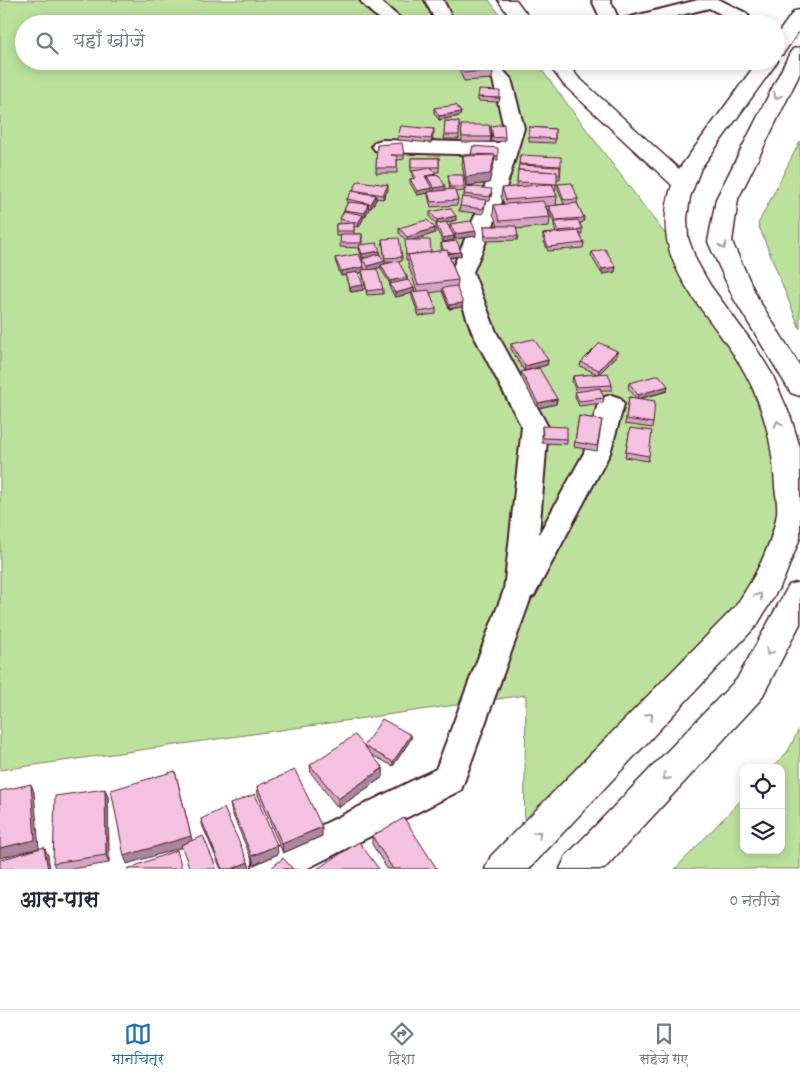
<!DOCTYPE html>
<html lang="hi">
<head>
<meta charset="utf-8">
<style>
	:root { --surface:#fff; --page:#f6f6f7; --text:#1f2937; --muted:#747a83; --line:#e0e1e3; --accent:#1f6fb2 }
	body { margin:0; font-family:Dekko,"Playpen Sans Deva",sans-serif; background:var(--page); color:var(--text) }
	.controls { position:absolute; right:15px; bottom:15px; display:grid; overflow:hidden; border-radius:10px; box-shadow:0 2px 12px #0003 }
	.controls button { width:45px; height:45px; display:grid; place-items:center; padding:0; border:0; border-bottom:1px solid var(--line); background:var(--surface); color:var(--text); font:25px sans-serif }
	.list { margin:0; padding:0; list-style:none }
	h2 { display:flex; justify-content:space-between; align-items:center; height:65px; margin:0; padding:0 20px; font-size:21px }
	h2 small { font-size:16px; font-weight:400; color:var(--muted) }
	.icon { flex:none; width:28px; height:28px; fill:none; stroke:currentColor; stroke-width:2; stroke-linecap:round; stroke-linejoin:round }
	.map { position:relative; flex:none; width:800px; height:869px; overflow:hidden }
	.search { position:absolute; background:var(--surface); box-shadow:0 2px 12px #0003; left:15px; right:15px; top:15px; height:55px; display:flex; align-items:center; gap:12px; box-sizing:border-box; padding:0 18px; border-radius:28px; color:var(--muted); font-size:19px }
	.sheet { height:140px; background:var(--surface) }
	nav { display:flex; justify-content:space-around; align-items:center; box-sizing:border-box; height:70px; border-top:1px solid var(--line); background:var(--surface); font-size:14px; color:var(--muted) }
	nav a { display:grid; justify-items:center; gap:2px }
	nav .on { color:var(--accent) }
	.map>svg:first-child { display:block }
	.green { fill:#bbe19c; stroke:#828064 }
	.lines { fill:none; stroke-linecap:round; stroke-linejoin:round }
	.minor-casing { stroke:#4a1f2b; stroke-width:4 }
	.tertiary-casing { stroke:#4a1f2b; stroke-width:3 }
	.minor { fill:#fff; fill-rule:evenodd }
	.tertiary { fill:#fff; fill-rule:evenodd }
	.wall { fill:#d2a6c2; stroke:#4a1f2b }
	.shaded-wall { fill:#ab879e; stroke:#4a1f2b }
	.building { fill:#f4c1e1; stroke:#4a1f2b }
	.oneway { stroke:#ae9aa0 }
</style>
</head>
<body>
<div class="map">
<svg width="800" height="869" viewBox="0 0 800 869">
	<rect width="100%" height="100%" fill="#fff"/>
	<filter id="ink" filterUnits="userSpaceOnUse"><feTurbulence type="fractalNoise" baseFrequency=".02" numOctaves="2"/><feDisplacementMap in="SourceGraphic" scale="10" xChannelSelector="R" yChannelSelector="G"/><feConvolveMatrix kernelMatrix="1 2 1 2 8 2 1 2 1" color-interpolation-filters="sRGB"/></filter>
	<g filter="url(#ink)">
		<!-- green -->
		<g class="green">
			<polygon points="0,0 489,0 507,24 24,24 24,61 535,61 722,310 799,515 681,698 524,848 526,695 0,770"/>
			<polygon points="800,141 800,329 758,224"/>
			<polygon points="800,727 800,869 675,869 744,797 744,850 781,850 781,768 772,768 788,751"/>
		</g>
		<g class="lines">
			<defs>
				<g id="minor">
					<path d="M360,0H379L401,19L398,23C385,26 368,11 360,0Z"/>
					<polygon points="425,0 443,0 455,24 437,24"/>
					<polygon points="592,0 610,0 619,20 698,0 720,0 746,13 749,17 746,21 740,22 734,21 709,8 646,24 603,24"/>
					<polygon points="476,61 495,61 511,79 524,128 499,211 473,272 496,332 548,427 539,534 584,453 598,404 602,398 611,395 620,398 624,404 610,453 534,596 531,597 461,790 306,869 252,869 257,857 436,769 504,590 522,427 472,332 451,272 477,211 495,155 382,152 375,150 372,146 375,142 382,140 499,143 504,128 493,80"/>
				</g>
				<g id="tertiary">
					<polygon points="498,0 516,0 534,24 515,24"/>
					<polygon points="800,10 800,29 783,54 776,56 776,36 794,11"/>
					<polygon points="800,47 800,73 738,199 732,242 758,299 800,366 800,396 791,393 734,299 708,242 716,199 790,53 793,49"/>
					<path d="M776,59L778,61L775,65L701,168L690,197L687,218L688,238L696,260L710,285L754,345L772,374L791,418L800,448V538L783,581L757,625L529,869H485L491,856L735,607C754,579 771,548 777,514C778,505 776,496 775,487C773,442 762,397 736,358C700,301 647,259 672,185L564,85L546,61H565L578,77L679,169L758,61H776Z"/>
					<polygon points="800,582 800,624 761,699 604,869 560,869 566,856 737,679 789,585"/>
				</g>
			</defs>
			<!-- minor casing -->
			<use href="#minor" class="minor-casing"/>
			<!-- tertiary casing -->
			<use href="#tertiary" class="tertiary-casing"/>
			<!-- minor -->
			<use href="#minor" class="minor"/>
			<!-- tertiary -->
			<use href="#tertiary" class="tertiary"/>
		</g>
		<!-- wall -->
		<g class="wall">
			<polygon points="455,61 488,61 493,70 492,79 464,81"/>
			<polygon points="478,97 500,98 499,102 478,101"/>
			<polygon points="434,108 461,112 460,116 439,120 434,113"/>
			<polygon points="445,121 459,122 459,139 444,139"/>
			<polygon points="461,125 491,137 490,142 462,142"/>
			<polygon points="491,126 505,137 505,141 492,142 491,130"/>
			<polygon points="529,127 555,129 555,143 529,142"/>
			<polygon points="434,129 434,133 431,143 398,140 398,136"/>
			<polygon points="377,145 404,155 404,159 397,160 397,173 376,173"/>
			<polygon points="473,146 498,156 498,160 494,160 489,183 466,186 462,165 463,156 471,155"/>
			<polygon points="520,155 561,166 560,179 557,179 555,193 557,196 556,205 564,204 558,189 558,184 578,199 577,203 584,218 583,222 580,223 582,229 582,234 580,234 584,243 583,248 548,251 543,239 543,234 556,233 554,227 554,223 549,210 549,206 546,206 550,217 549,226 516,229 518,236 517,240 485,241 484,226 498,226 493,214 494,205 504,204 501,197 502,188 517,187 518,170 519,165"/>
			<polygon points="411,158 439,158 439,172 435,172 436,175 445,190 450,190 448,175 464,187 464,191 455,192 458,200 457,205 431,207 428,196 428,193 417,195 410,183 410,179 414,178 412,176 412,171 411,171"/>
			<polygon points="353,190 388,190 383,199 376,198 376,200 371,208 369,208 365,217 363,217 363,219 359,227 354,226 354,234 362,234 362,245 380,251 380,255 385,264 396,262 385,262 382,239 402,257 402,261 398,262 407,277 407,280 414,288 414,292 417,291 408,264 408,260 406,260 406,240 399,233 399,228 435,233 412,240 431,252 442,251 441,247 441,243 461,252 461,256 450,258 458,280 457,289 462,307 449,309 442,291 430,293 436,309 436,314 419,316 412,297 412,293 395,297 390,289 390,284 381,269 381,267 372,269 383,289 383,294 367,295 362,272 358,273 363,290 351,292 346,279 346,275 341,276 336,263 335,258 362,263 362,259 364,258 362,258 359,248 340,247 341,236 336,236 336,224 340,223 340,219 344,211 347,203 347,199 353,191"/>
			<polygon points="492,193 490,201 486,201 483,214 459,211 460,206 464,197 464,194"/>
			<polygon points="430,212 456,220 446,223 450,229 450,224 476,236 455,239 454,237 454,240 443,242 436,229 436,224 430,217"/>
			<polygon points="592,252 616,267 615,272 602,274 591,256"/>
			<polygon points="511,344 548,360 547,365 524,371 511,349"/>
			<polygon points="617,351 617,356 599,374 612,385 612,390 600,390 604,398 603,403 579,406 575,396 576,392 572,381 573,376 597,374 580,366 581,362"/>
			<polygon points="521,372 557,399 556,404 538,408 521,377"/>
			<polygon points="629,383 667,391 640,399 653,423 652,428 625,424 629,397 636,398 628,388"/>
			<polygon points="579,416 602,420 597,451 574,447"/>
			<polygon points="542,426 567,439 567,444 542,443"/>
			<polygon points="630,428 649,456 648,461 625,457"/>
			<polygon points="411,735 411,739 393,766 370,754 383,768 383,777 338,808 311,773 310,765 364,746"/>
			<polygon points="257,786 322,836 283,853 258,795"/>
			<polygon points="105,789 108,797 109,863 72,869 56,869 53,863"/>
			<polygon points="230,804 278,854 254,865 232,813"/>
			<polygon points="201,819 248,862 250,869 221,869 203,827"/>
			<polygon points="372,836 437,869 387,869 372,844"/>
		</g>
		<!-- shaded-wall -->
		<g class="shaded-wall">
			<polygon points="461,112 460,116 439,120 439,116"/>
			<polygon points="495,155 494,164 489,183 466,186 466,177"/>
			<polygon points="436,174 436,178 427,176 427,180 425,176"/>
			<polygon points="388,185 388,190 383,199 383,195"/>
			<polygon points="445,186 445,190 434,192 434,188"/>
			<polygon points="432,188 432,193 428,192 428,193 417,195 417,191"/>
			<polygon points="376,195 376,200 371,208 371,204"/>
			<polygon points="368,204 369,209 365,217 365,213"/>
			<polygon points="363,215 363,219 359,227 358,223"/>
			<polygon points="456,216 456,220 437,225 437,220"/>
			<polygon points="435,228 435,233 407,242 407,237"/>
			<polygon points="476,231 476,236 455,239 455,234"/>
			<polygon points="454,236 454,240 443,242 443,238"/>
			<polygon points="380,251 380,256 362,258 362,254"/>
			<polygon points="461,252 461,256 445,258 445,254"/>
			<polygon points="385,261 385,266 381,265 381,267 368,271 368,266"/>
			<polygon points="364,267 365,272 341,276 341,271"/>
			<polygon points="616,267 615,272 602,274 602,269"/>
			<polygon points="407,277 407,282 390,286 390,281"/>
			<polygon points="363,285 363,290 351,292 350,287"/>
			<polygon points="414,288 414,293 395,297 395,293"/>
			<polygon points="463,303 462,307 449,309 449,305"/>
			<polygon points="617,351 617,356 598,375 599,370"/>
			<polygon points="548,360 547,365 524,371 525,366"/>
			<polygon points="668,386 667,391 637,399 638,395"/>
			<polygon points="557,399 556,404 538,408 538,403"/>
			<polygon points="411,735 411,739 393,766 393,762"/>
			<polygon points="383,768 383,777 338,808 338,799"/>
			<polygon points="175,771 193,844 127,864 124,856"/>
			<polygon points="31,784 34,792 39,848 0,858 0,848"/>
			<polygon points="105,789 108,797 109,863 106,855"/>
			<polygon points="322,827 322,836 283,853 282,844"/>
			<polygon points="277,845 278,854 254,865 252,856"/>
			<polygon points="44,847 48,855 50,869 48,869"/>
			<polygon points="248,862 250,869 232,869"/>
		</g>
		<!-- building -->
		<g class="building">
			<polygon points="458,61 488,61 493,70 464,73"/>
			<polygon points="479,90 500,91 500,98 478,97"/>
			<polygon points="456,105 461,112 439,116 434,108"/>
			<polygon points="445,121 459,122 459,135 444,135"/>
			<polygon points="504,124 505,137 493,138 491,126"/>
			<polygon points="461,125 489,125 491,137 462,137"/>
			<polygon points="401,126 434,129 431,139 398,136"/>
			<polygon points="529,127 555,129 555,139 529,137"/>
			<polygon points="402,143 404,155 391,155 397,156 397,168 376,168 377,145"/>
			<polygon points="473,146 498,148 498,156 494,156 495,155 471,154"/>
			<polygon points="495,155 490,174 466,177 463,156"/>
			<polygon points="520,155 561,157 561,166 519,164"/>
			<rect x="411" y="158" width="28" height="9"/>
			<polygon points="519,165 560,167 560,175 557,175 557,172 518,170"/>
			<polygon points="432,168 436,174 425,176 432,188 417,191 410,179 416,178 412,171"/>
			<polygon points="518,170 557,172 557,184 517,182"/>
			<polygon points="439,175 445,186 434,188 427,176"/>
			<polygon points="448,175 463,175 464,187 450,187"/>
			<polygon points="358,181 388,185 383,195 353,190"/>
			<polygon points="572,183 578,199 564,200 558,184"/>
			<polygon points="552,184 557,196 506,200 502,188"/>
			<polygon points="466,186 492,189 490,197 464,194"/>
			<polygon points="454,189 458,200 431,202 428,192"/>
			<polygon points="352,191 376,195 371,204 347,199"/>
			<polygon points="462,197 486,200 483,209 460,206"/>
			<polygon points="543,201 550,217 500,221 494,205"/>
			<polygon points="348,202 368,204 365,213 344,210"/>
			<polygon points="577,203 584,218 555,220 549,206"/>
			<polygon points="450,208 456,216 437,220 430,212"/>
			<polygon points="344,211 363,215 358,223 340,219"/>
			<polygon points="427,220 435,228 407,237 399,228"/>
			<polygon points="578,220 582,229 558,231 554,222"/>
			<polygon points="471,221 476,231 455,234 450,224"/>
			<polygon points="446,222 454,236 443,238 436,224"/>
			<polygon points="354,223 354,231 336,231 336,224"/>
			<polygon points="484,226 516,226 518,236 485,236"/>
			<polygon points="578,231 584,243 548,247 543,234"/>
			<polygon points="341,234 362,234 361,243 340,243"/>
			<polygon points="399,238 402,257 385,258 382,239"/>
			<polygon points="405,240 430,240 431,252 406,255"/>
			<polygon points="457,241 461,252 448,253 447,250 444,251 441,243"/>
			<polygon points="377,243 380,251 362,254 359,245"/>
			<polygon points="605,249 616,267 602,269 592,252"/>
			<polygon points="447,250 458,280 418,285 408,255"/>
			<polygon points="359,254 364,267 341,271 335,258"/>
			<polygon points="379,254 385,261 368,266 362,259"/>
			<polygon points="398,261 407,277 390,281 381,265"/>
			<polygon points="377,269 383,289 367,291 362,270"/>
			<polygon points="358,272 363,285 350,287 346,274"/>
			<polygon points="408,280 414,288 395,293 390,284"/>
			<polygon points="456,286 463,303 449,305 442,288"/>
			<polygon points="429,290 436,309 419,312 412,292"/>
			<polygon points="534,339 548,360 525,366 511,344"/>
			<polygon points="600,343 617,351 599,370 581,362"/>
			<polygon points="539,368 557,399 538,403 521,372"/>
			<polygon points="608,373 612,385 576,387 573,376"/>
			<polygon points="659,375 668,386 638,395 629,383"/>
			<polygon points="600,388 604,398 579,401 575,392"/>
			<polygon points="629,397 655,401 653,423 626,419"/>
			<polygon points="579,416 602,420 597,446 575,442"/>
			<polygon points="542,426 567,427 567,439 543,438"/>
			<polygon points="630,428 652,431 649,456 626,452"/>
			<polygon points="382,719 411,735 393,762 364,746"/>
			<polygon points="355,735 383,768 338,799 310,765"/>
			<polygon points="295,770 322,827 282,844 257,786"/>
			<polygon points="175,771 191,836 124,856 111,790"/>
			<polygon points="31,784 35,840 0,848 0,791"/>
			<polygon points="105,789 106,855 53,863 55,796"/>
			<polygon points="255,794 277,845 252,856 230,804"/>
			<polygon points="224,808 248,862 232,869 222,869 201,819"/>
			<polygon points="404,818 437,869 393,869 372,836"/>
			<polygon points="203,836 217,869 190,869 181,845"/>
			<polygon points="359,842 379,869 317,869"/>
			<polygon points="44,847 48,869 0,869 0,860"/>
			<polygon points="177,850 182,869 127,869"/>
			<polygon points="283,858 293,869 270,869"/>
		</g>
		<!-- one-way arrows -->
		<defs><path id="oneway-chevron" d="M-2-3.5L2.5 0L-2 3.5" fill="none" stroke-width="1.6" stroke-linecap="round" stroke-linejoin="round" transform="scale(1.25)"/></defs>
		<g class="oneway">
			<use href="#oneway-chevron" transform="translate(777 96) rotate(116)"/>
			<use href="#oneway-chevron" transform="translate(723 246) rotate(74)"/>
			<use href="#oneway-chevron" transform="translate(778 424) rotate(-106)"/>
			<use href="#oneway-chevron" transform="translate(759 596) rotate(-58)"/>
			<use href="#oneway-chevron" transform="translate(769 652) rotate(118)"/>
			<use href="#oneway-chevron" transform="translate(650 716) rotate(-46)"/>
			<use href="#oneway-chevron" transform="translate(666 777) rotate(133)"/>
			<use href="#oneway-chevron" transform="translate(538 834) rotate(-46)"/>
		</g>
	</g>
</svg>
<div class="controls">
<button><svg class="icon" aria-label="locate" viewBox="0 0 24 24"><circle cx="12" cy="12" r="6"/><path d="M12 2v4M12 18v4M2 12h4M18 12h4"/></svg></button>
<button><svg class="icon" aria-label="layers" viewBox="0 0 24 24"><path d="M12 4l9 5-9 5-9-5zM3 14l9 5 9-5"/></svg></button>
</div>
<div class="search"><svg class="icon" aria-label="search" viewBox="0 0 24 24"><circle cx="10" cy="10" r="6"/><path d="M15 15l6 6"/></svg>यहाँ खोजें</div>
</div>
<section class="sheet">
<h2>आस-पास<small>0 नतीजे</small></h2>
<ul class="list">
</ul>
</section>
<nav>
<a class="on"><svg class="icon" aria-label="map" viewBox="0 0 24 24"><path d="M3 6l6-2 6 2 6-2v14l-6 2-6-2-6 2zM9 4v14M15 6v14"/></svg>मानचित्र</a>
<a><svg class="icon" aria-label="directions" viewBox="0 0 24 24"><path d="M12 3l9 9-9 9-9-9zM9 14v-3h6M13 9l2 2-2 2"/></svg>दिशा</a>
<a><svg class="icon" aria-label="saved" viewBox="0 0 24 24"><path d="M7 4h10v16l-5-4-5 4z"/></svg>सहेजे गए</a>
</nav>
</body>
</html>
